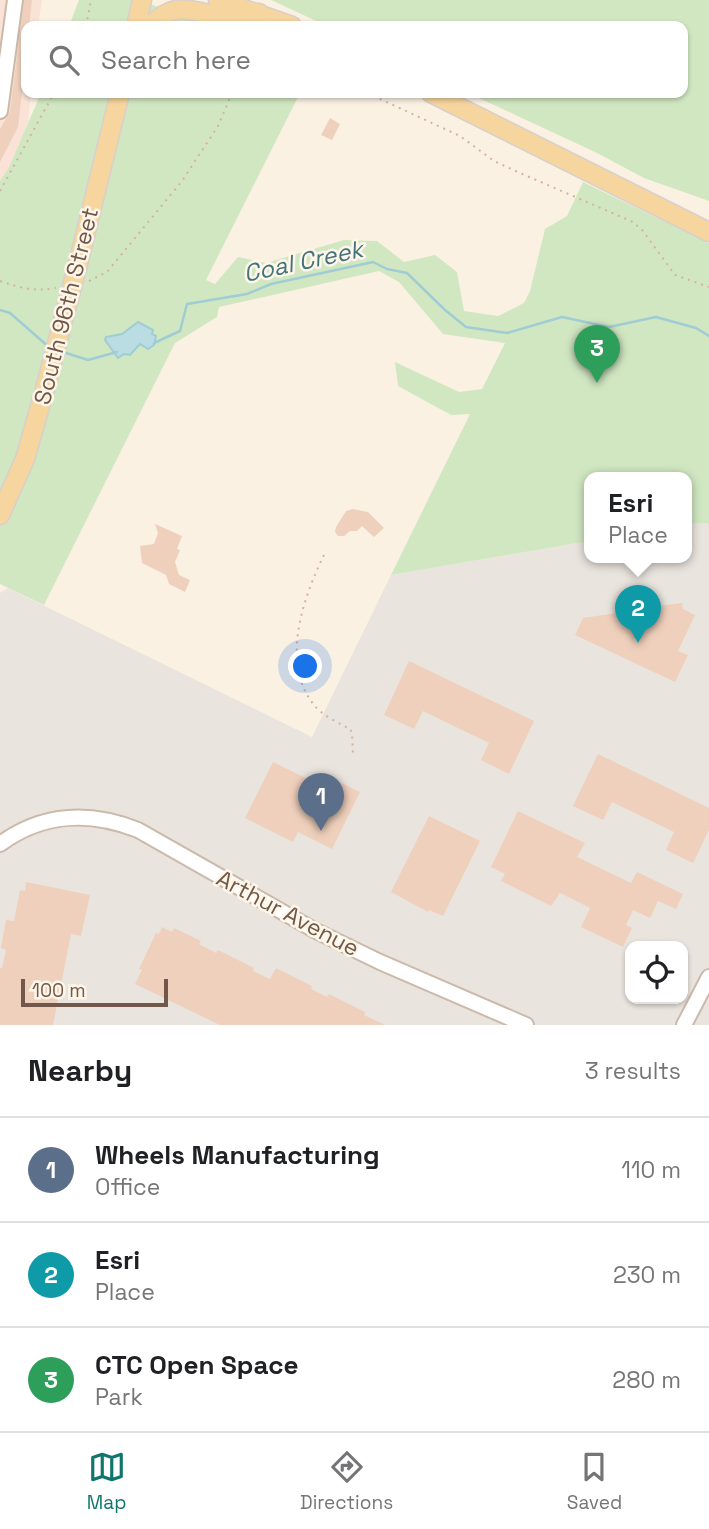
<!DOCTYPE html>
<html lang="en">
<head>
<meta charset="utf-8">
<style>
	:root { --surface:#fff; --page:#f2f2f2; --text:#202124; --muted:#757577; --line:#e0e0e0; --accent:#0f766e }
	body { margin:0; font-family:"Space Grotesk",sans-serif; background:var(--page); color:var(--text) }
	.controls { position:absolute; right:21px; bottom:21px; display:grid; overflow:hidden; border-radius:14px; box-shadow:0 2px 5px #0004 }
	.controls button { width:63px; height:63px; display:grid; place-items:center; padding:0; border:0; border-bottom:2px solid var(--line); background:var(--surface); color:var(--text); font:35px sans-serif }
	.scale { position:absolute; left:21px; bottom:18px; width:147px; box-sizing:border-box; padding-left:7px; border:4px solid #71584b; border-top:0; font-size:19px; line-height:24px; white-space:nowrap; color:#71584b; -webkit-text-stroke:5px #fef6e9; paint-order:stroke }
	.you { position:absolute; left:306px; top:667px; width:24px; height:24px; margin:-18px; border:5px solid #fff; border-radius:50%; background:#1a73e8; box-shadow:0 0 0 10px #1a73e833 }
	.badge { display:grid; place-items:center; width:46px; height:46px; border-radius:50%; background:var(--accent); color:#fff; font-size:23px; font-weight:700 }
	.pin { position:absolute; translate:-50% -58px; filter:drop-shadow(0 2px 4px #0008) }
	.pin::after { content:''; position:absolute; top:37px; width:24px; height:21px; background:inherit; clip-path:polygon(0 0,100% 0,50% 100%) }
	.popup { position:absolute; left:584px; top:472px; width:108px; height:91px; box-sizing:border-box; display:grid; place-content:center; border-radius:14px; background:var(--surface); filter:drop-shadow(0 2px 5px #0005); font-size:23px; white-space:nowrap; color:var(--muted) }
	.popup b { font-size:26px; color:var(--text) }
	.popup::after { content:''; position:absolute; left:50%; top:100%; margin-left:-14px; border:14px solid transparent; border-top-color:var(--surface) }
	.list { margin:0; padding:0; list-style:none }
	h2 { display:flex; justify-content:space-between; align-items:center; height:91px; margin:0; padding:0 28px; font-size:30px }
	h2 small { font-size:23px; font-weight:400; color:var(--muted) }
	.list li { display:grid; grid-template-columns:46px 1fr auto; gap:21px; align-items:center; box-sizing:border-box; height:105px; padding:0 28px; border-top:2px solid var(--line) }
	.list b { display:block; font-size:26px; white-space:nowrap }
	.list p { margin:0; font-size:23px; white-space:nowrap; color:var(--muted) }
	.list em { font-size:23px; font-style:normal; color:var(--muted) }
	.icon { flex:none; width:38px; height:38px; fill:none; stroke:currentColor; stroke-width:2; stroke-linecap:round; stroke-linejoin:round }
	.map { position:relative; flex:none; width:709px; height:1025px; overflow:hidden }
	.search { position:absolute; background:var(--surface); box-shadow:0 2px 5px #0004; left:21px; right:21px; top:21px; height:77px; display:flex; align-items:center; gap:18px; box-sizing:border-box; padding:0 24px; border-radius:14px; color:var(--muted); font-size:26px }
	.sheet { height:406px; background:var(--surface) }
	nav { display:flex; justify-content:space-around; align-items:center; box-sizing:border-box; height:98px; border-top:2px solid var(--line); background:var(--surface); font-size:19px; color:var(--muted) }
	nav a { display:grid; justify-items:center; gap:4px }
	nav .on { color:var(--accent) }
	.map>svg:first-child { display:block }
	.commercial { fill:#fbe2d7 }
	.industrial { fill:#eae4de; fill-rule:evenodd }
	.green { fill:#d1e7c2 }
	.water { fill:#b9dde3; stroke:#a0ccd4; stroke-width:2 }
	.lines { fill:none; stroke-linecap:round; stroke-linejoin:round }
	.stream { stroke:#a0ccd4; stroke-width:2.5 }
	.building { fill:#efd0bc }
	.minor-casing { stroke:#cbb9aa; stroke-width:18 }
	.major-casing { stroke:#d7d0cd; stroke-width:21 }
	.path { stroke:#d3b3a0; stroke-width:2; stroke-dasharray:2 5; stroke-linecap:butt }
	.minor { stroke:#fff; stroke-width:14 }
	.major { stroke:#f6d59e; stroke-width:18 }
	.major-bridge-casing { stroke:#d7d0cd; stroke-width:21; stroke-linecap:butt }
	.major-bridge { stroke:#f6d59e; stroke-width:18 }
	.labels { text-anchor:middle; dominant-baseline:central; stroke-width:5; stroke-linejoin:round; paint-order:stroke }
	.street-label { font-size:23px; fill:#71584b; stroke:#fef6e9 }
	.water-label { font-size:24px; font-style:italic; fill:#43737d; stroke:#fef6e9 }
</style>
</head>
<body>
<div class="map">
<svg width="709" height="1025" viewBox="0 0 709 1025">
	<rect width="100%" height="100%" fill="#fbf1e3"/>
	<!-- commercial -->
	<polygon class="commercial" points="0,0 42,0 38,26 26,26 26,93 31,93 28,123 9,167 0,181"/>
	<!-- industrial -->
	<path class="industrial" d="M709,523V1025H0V593L8,588L312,737L391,575L589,541V557H687V524ZM630,946H683V999H630Z"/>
	<!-- green -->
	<g class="green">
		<polygon points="79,0 137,0 217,26 69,26"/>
		<polygon points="271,0 709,0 709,201 644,178 597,153 468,93 683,93 683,26 327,26"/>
		<polygon points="41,93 300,93 206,280 215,284 238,257 266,263 344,240 377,241 404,262 435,255 457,272 464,311 498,316 524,303 530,291 545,229 567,216 583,182 709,243 709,523 687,524 687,477 589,477 589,541 391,575 470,414 451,415 398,386 395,362 459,392 482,389 505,343 443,334 399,282 379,271 219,307 217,317 175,343 44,605 0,584 0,181 9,167"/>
	</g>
	<!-- water -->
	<polygon class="water" points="138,322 153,330 152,334 156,336 154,345 148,349 140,344 130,355 124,354 118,358 105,340 106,337 122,334"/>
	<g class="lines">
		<!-- stream -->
		<g class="stream">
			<polyline points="0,310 10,313 50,348"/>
			<polyline points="154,343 180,331 187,304 247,294 271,284 373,262 387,269 407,273 445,310 466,327 507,333 562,317 609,327 656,317 696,328 709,336"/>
			<polyline points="63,352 88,360 117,352"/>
		</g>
	</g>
	<!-- building -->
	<g class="building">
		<polygon points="24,0 32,0 29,26 26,26 26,59 18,127 0,162 0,129 10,112"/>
		<polygon points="330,118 340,124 332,140 321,135"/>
		<polygon points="353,509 368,512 384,528 374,537 362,526 357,531 350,531 344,536 338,536 335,532 336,527 346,511"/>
		<polygon points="155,524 182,536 177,549 180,550 175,562 179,575 190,580 185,592 169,584 166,575 142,563 140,546 154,544 158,533"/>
		<polygon points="682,603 683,609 695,615 678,651 688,655 675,682 575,635 583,618 623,612 623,615 650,611 649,607"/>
		<polygon points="409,661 534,721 509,774 481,760 489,743 423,711 414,729 384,715"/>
		<polygon points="598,754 709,808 709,830 693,863 666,850 674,832 612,802 603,820 573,806"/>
		<polygon points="273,762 320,785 325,775 360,792 332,849 298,832 293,842 245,818"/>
		<polygon points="518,811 585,843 577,857 631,883 637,872 683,894 676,909 658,901 650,918 633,910 626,925 632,928 623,947 581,927 590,908 560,893 551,906 501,881 505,874 491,867"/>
		<polygon points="429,816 480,841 443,916 429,910 428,912 391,892"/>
		<polygon points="26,882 90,895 81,936 71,934 53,1025 0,1025 0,968 2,968 6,950 1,948 6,920 14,921 20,890 25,891"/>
		<polygon points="162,927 172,932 174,928 201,941 199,944 216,953 218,950 254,968 253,971 270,979 276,968 312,986 311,989 327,997 329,994 365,1012 364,1015 385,1025 220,1025 135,984 142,970 139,969 156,933 159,934"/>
	</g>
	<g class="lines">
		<defs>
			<g id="minor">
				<polyline points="0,111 15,0"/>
				<path d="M0,844C44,812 90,811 138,830L316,931L380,962L526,1025"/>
				<polyline points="684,1025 709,977"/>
			</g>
			<g id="major">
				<polyline points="218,0 292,26"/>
				<polyline points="136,26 142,0"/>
				<path d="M150,26C176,0 188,11 220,16C232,18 247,15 259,13"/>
				<polyline points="431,93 709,232"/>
				<polyline points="79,260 120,93"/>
				<polyline points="0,515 25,459 45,389"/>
			</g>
		</defs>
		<!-- minor casing -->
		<use href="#minor" class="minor-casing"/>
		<!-- major casing -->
		<use href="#major" class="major-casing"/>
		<!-- path -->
		<g class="path">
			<polyline points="86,26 91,0"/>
			<polyline points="367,93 460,136 494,161 520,173 633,222 643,231 675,275 709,287"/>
			<polyline points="0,191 54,93"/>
			<path d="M0,281C21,288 34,292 56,288"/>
			<polyline points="89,281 107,272 182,181 218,126 232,93"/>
			<path d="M324,555C303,598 280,663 314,705C322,715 338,723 350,729L352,733L353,756"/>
		</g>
		<!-- minor -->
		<use href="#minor" class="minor"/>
		<!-- major -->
		<use href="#major" class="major"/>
		<defs>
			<polyline id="major-bridge" points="45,389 79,260"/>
		</defs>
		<!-- major-bridge casing -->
		<use href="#major-bridge" class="major-bridge-casing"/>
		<!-- major-bridge -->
		<use href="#major-bridge" class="major-bridge"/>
	</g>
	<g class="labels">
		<!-- street labels -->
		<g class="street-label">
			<text transform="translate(66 306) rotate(-76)">South 96th Street</text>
			<text transform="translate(288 913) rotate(28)">Arthur Avenue</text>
		</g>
		<!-- water labels -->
		<g class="water-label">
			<text transform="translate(303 261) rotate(-12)">Coal Creek</text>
		</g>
	</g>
</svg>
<div class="controls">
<button><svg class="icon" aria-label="locate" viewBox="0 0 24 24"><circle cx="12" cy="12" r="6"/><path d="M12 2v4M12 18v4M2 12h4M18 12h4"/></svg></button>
</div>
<div class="scale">100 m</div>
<div class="you"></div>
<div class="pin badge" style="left:321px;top:831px;background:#5c6f8a">1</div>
<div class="pin badge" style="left:638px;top:643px;background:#0f9aa8">2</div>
<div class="popup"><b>Esri</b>Place</div>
<div class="pin badge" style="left:597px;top:383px;background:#2e9e5b">3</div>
<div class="search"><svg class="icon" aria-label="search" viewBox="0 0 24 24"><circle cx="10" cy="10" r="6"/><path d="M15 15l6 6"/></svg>Search here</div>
</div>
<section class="sheet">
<h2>Nearby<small>3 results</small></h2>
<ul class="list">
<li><span class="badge" style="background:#5c6f8a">1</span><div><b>Wheels Manufacturing</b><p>Office</p></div><em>110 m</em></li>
<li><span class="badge" style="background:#0f9aa8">2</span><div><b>Esri</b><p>Place</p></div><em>230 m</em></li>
<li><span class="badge" style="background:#2e9e5b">3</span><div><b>CTC Open Space</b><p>Park</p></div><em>280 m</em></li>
</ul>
</section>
<nav>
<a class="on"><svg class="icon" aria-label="map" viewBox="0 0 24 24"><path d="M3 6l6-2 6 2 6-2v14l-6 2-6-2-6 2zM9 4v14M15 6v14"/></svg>Map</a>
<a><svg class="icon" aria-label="directions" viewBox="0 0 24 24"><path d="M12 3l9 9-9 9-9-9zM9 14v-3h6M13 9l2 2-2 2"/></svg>Directions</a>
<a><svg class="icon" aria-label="saved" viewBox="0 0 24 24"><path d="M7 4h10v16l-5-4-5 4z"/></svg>Saved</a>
</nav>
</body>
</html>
